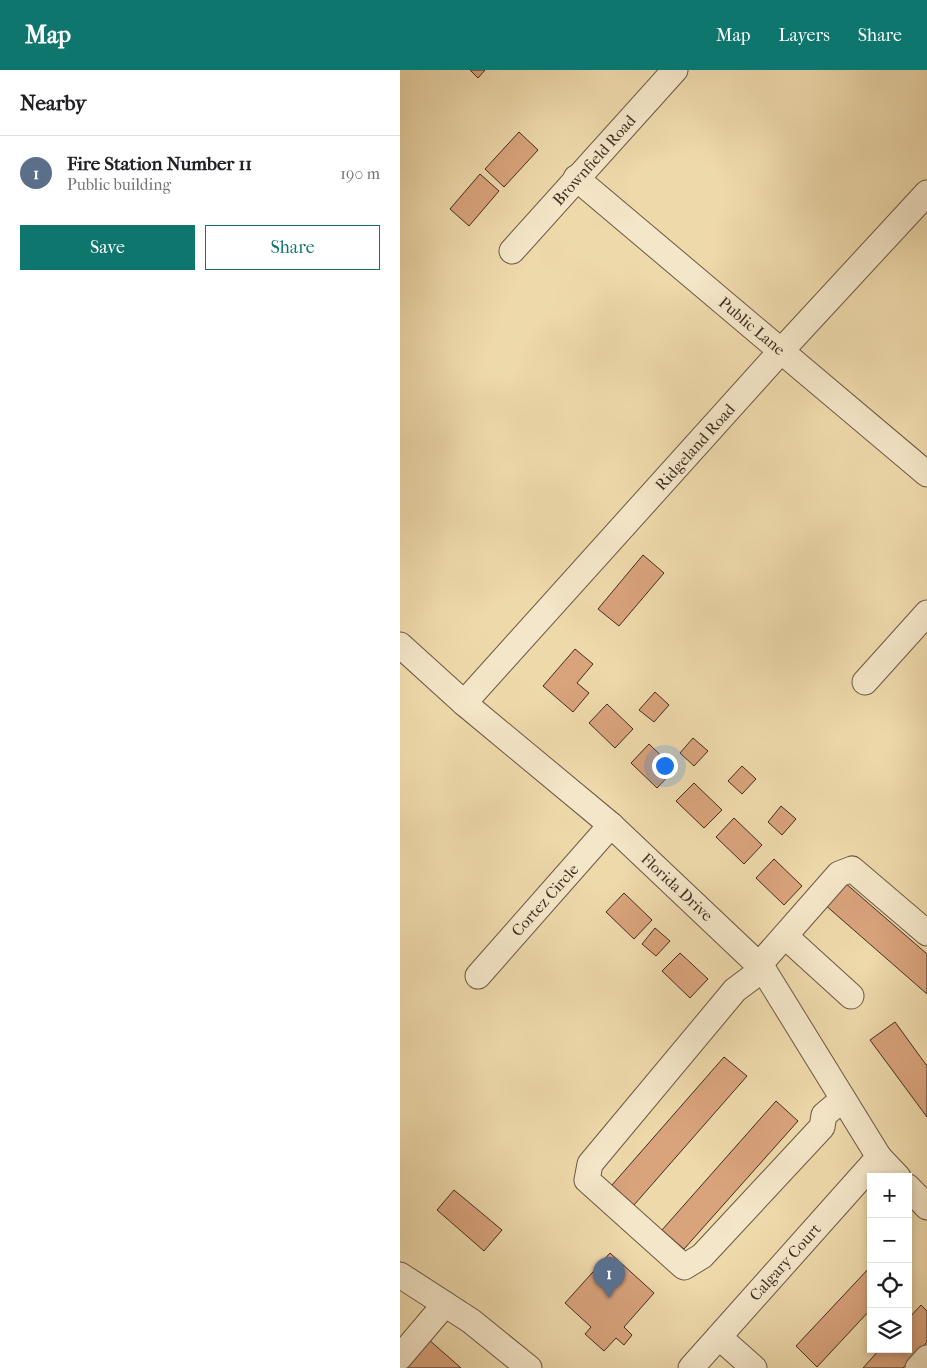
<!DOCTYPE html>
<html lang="en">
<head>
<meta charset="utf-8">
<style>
	:root { --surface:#fff; --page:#f6f6f6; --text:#202124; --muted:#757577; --line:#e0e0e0; --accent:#0f766e }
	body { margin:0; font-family:"IM FELL French Canon",serif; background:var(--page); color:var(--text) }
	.controls { position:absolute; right:15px; bottom:15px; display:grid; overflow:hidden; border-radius:0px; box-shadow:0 2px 8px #0003 }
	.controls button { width:45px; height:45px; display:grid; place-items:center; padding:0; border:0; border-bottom:1px solid var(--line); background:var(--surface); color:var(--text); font:25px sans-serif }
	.you { position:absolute; left:264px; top:695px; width:18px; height:18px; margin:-12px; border:4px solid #fff; border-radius:50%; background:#1a73e8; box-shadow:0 0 0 8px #1a73e833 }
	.badge { display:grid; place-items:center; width:32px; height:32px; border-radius:50%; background:var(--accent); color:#fff; font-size:16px; font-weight:700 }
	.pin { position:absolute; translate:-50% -41px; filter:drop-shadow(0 1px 2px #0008) }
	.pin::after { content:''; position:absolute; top:26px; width:18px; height:15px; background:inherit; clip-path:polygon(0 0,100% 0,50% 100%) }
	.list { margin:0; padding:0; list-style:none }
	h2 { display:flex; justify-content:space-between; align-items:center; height:65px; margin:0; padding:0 20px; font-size:21px }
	h2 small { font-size:16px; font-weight:400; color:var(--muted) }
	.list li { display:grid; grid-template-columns:32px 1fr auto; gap:15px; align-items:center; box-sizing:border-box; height:75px; padding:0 20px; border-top:1px solid var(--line) }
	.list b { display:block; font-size:19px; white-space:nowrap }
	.list p { margin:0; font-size:16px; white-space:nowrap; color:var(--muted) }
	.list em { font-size:16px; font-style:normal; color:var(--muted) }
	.actions { display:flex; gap:10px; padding:15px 20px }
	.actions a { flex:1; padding:11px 0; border:1px solid var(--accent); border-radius:0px; text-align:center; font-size:18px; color:var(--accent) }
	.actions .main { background:var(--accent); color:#fff }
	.icon { flex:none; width:28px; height:28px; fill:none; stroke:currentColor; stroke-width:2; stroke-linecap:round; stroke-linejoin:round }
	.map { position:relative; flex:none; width:527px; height:1298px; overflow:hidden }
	header { display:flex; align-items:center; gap:30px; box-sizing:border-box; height:70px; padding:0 25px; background:var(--accent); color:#fff }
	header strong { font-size:24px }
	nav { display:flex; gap:28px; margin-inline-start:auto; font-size:18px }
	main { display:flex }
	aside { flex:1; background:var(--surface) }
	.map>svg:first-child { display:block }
	.building { fill:#d9a37c; stroke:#412c22 }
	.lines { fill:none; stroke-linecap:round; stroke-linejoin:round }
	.minor-casing { stroke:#6c5744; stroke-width:27 }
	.minor { stroke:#f4e6c8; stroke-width:25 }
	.labels { text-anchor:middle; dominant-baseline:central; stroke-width:4; stroke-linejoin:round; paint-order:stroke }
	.street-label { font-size:16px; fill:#412c22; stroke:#f4e6c8 }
</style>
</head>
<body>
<header>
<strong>Map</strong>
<nav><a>Map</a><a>Layers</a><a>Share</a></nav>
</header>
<main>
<aside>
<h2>Nearby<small></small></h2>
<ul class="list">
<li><span class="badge" style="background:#5c6f8a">1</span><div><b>Fire Station Number 11</b><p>Public building</p></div><em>190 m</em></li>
</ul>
<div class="actions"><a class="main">Save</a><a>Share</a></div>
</aside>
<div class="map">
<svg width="527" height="1298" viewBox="0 0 527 1298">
	<rect width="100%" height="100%" fill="#eed9ab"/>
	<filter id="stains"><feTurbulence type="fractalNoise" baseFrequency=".004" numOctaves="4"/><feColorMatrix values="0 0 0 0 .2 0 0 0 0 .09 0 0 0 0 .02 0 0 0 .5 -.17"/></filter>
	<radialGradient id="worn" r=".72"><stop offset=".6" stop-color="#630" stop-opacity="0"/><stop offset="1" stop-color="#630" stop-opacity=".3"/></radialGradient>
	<!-- building -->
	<g class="building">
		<polygon points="70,0 85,0 78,8"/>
		<polygon points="119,62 138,80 104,117 85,99"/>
		<polygon points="80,104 99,121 69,156 50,139"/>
		<polygon points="243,485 264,503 219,556 198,539"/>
		<polygon points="175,579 193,594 177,613 189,623 173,642 143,616"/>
		<polygon points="255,622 269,635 254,652 239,640"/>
		<polygon points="207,634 233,659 215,678 189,653"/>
		<polygon points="293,668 308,681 294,696 280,683"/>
		<polygon points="249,674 275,699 257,718 231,693"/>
		<polygon points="342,696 356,709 342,724 328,711"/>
		<polygon points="294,713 322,740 304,758 276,731"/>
		<polygon points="381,736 396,749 382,765 368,752"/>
		<polygon points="334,748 362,775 344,794 316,767"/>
		<polygon points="374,789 402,816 384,835 356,808"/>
		<polygon points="444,812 527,884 527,924 424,834"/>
		<polygon points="224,823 252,850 234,869 206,842"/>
		<polygon points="255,858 270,871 256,886 242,874"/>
		<polygon points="280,883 308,909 290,928 262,901"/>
		<polygon points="495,952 527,996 527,1047 470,970"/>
		<polygon points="324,987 347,1006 234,1135 212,1115"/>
		<polygon points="376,1031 398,1051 284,1179 262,1160"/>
		<polygon points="54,1120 102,1160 84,1181 37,1140"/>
		<polygon points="210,1183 254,1223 224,1257 232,1265 224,1275 216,1268 204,1281 185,1264 191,1257 165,1233"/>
		<polygon points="471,1196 471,1239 417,1297 396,1276"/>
		<polygon points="521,1235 527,1241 527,1272 503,1298 463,1298 480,1279 508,1279 508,1249"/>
		<polygon points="28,1269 61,1298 2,1298"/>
	</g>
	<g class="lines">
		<defs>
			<g id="minor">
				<polyline points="176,108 527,404"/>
				<polyline points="112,181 275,0"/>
				<polyline points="0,575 64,633 211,755 363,899 479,1087 498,1107"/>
				<polyline points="465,612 527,543"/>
				<polyline points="64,633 381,281 527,123"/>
				<polyline points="385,866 451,926"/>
				<polyline points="359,895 439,804 452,799 527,863"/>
				<polyline points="363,899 335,920 190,1094 187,1110 284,1197 302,1186 422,1057 424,1045 443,1029"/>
				<polyline points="78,906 211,755"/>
				<polyline points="508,1117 527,1137"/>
				<polyline points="0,1205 71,1251 129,1298"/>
				<polyline points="319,1267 354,1298"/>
				<polyline points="0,1287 45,1234"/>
				<polyline points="291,1298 479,1087"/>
				<polyline points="518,1298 527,1288"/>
			</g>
		</defs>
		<!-- minor casing -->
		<use href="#minor" class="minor-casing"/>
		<!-- minor -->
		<use href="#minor" class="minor"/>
	</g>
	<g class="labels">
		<!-- street labels -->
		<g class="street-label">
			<text transform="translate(194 90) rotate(-48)">Brownfield Road</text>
			<text transform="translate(352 256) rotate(40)">Public Lane</text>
			<text transform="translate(295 377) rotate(-48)">Ridgeland Road</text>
			<text transform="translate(277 817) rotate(43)">Florida Drive</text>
			<text transform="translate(145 830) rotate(-48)">Cortez Circle</text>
			<text transform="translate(385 1192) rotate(-48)">Calgary Court</text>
		</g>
	</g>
	<rect width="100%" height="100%" filter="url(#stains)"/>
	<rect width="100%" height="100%" fill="url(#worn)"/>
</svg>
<div class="controls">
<button>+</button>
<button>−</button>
<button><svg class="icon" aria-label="locate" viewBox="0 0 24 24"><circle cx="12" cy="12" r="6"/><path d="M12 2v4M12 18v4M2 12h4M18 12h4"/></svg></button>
<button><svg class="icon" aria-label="layers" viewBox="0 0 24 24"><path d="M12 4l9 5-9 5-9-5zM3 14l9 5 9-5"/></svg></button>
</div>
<div class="you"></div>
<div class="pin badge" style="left:209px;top:1228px;background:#5c6f8a">1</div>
</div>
</main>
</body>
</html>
